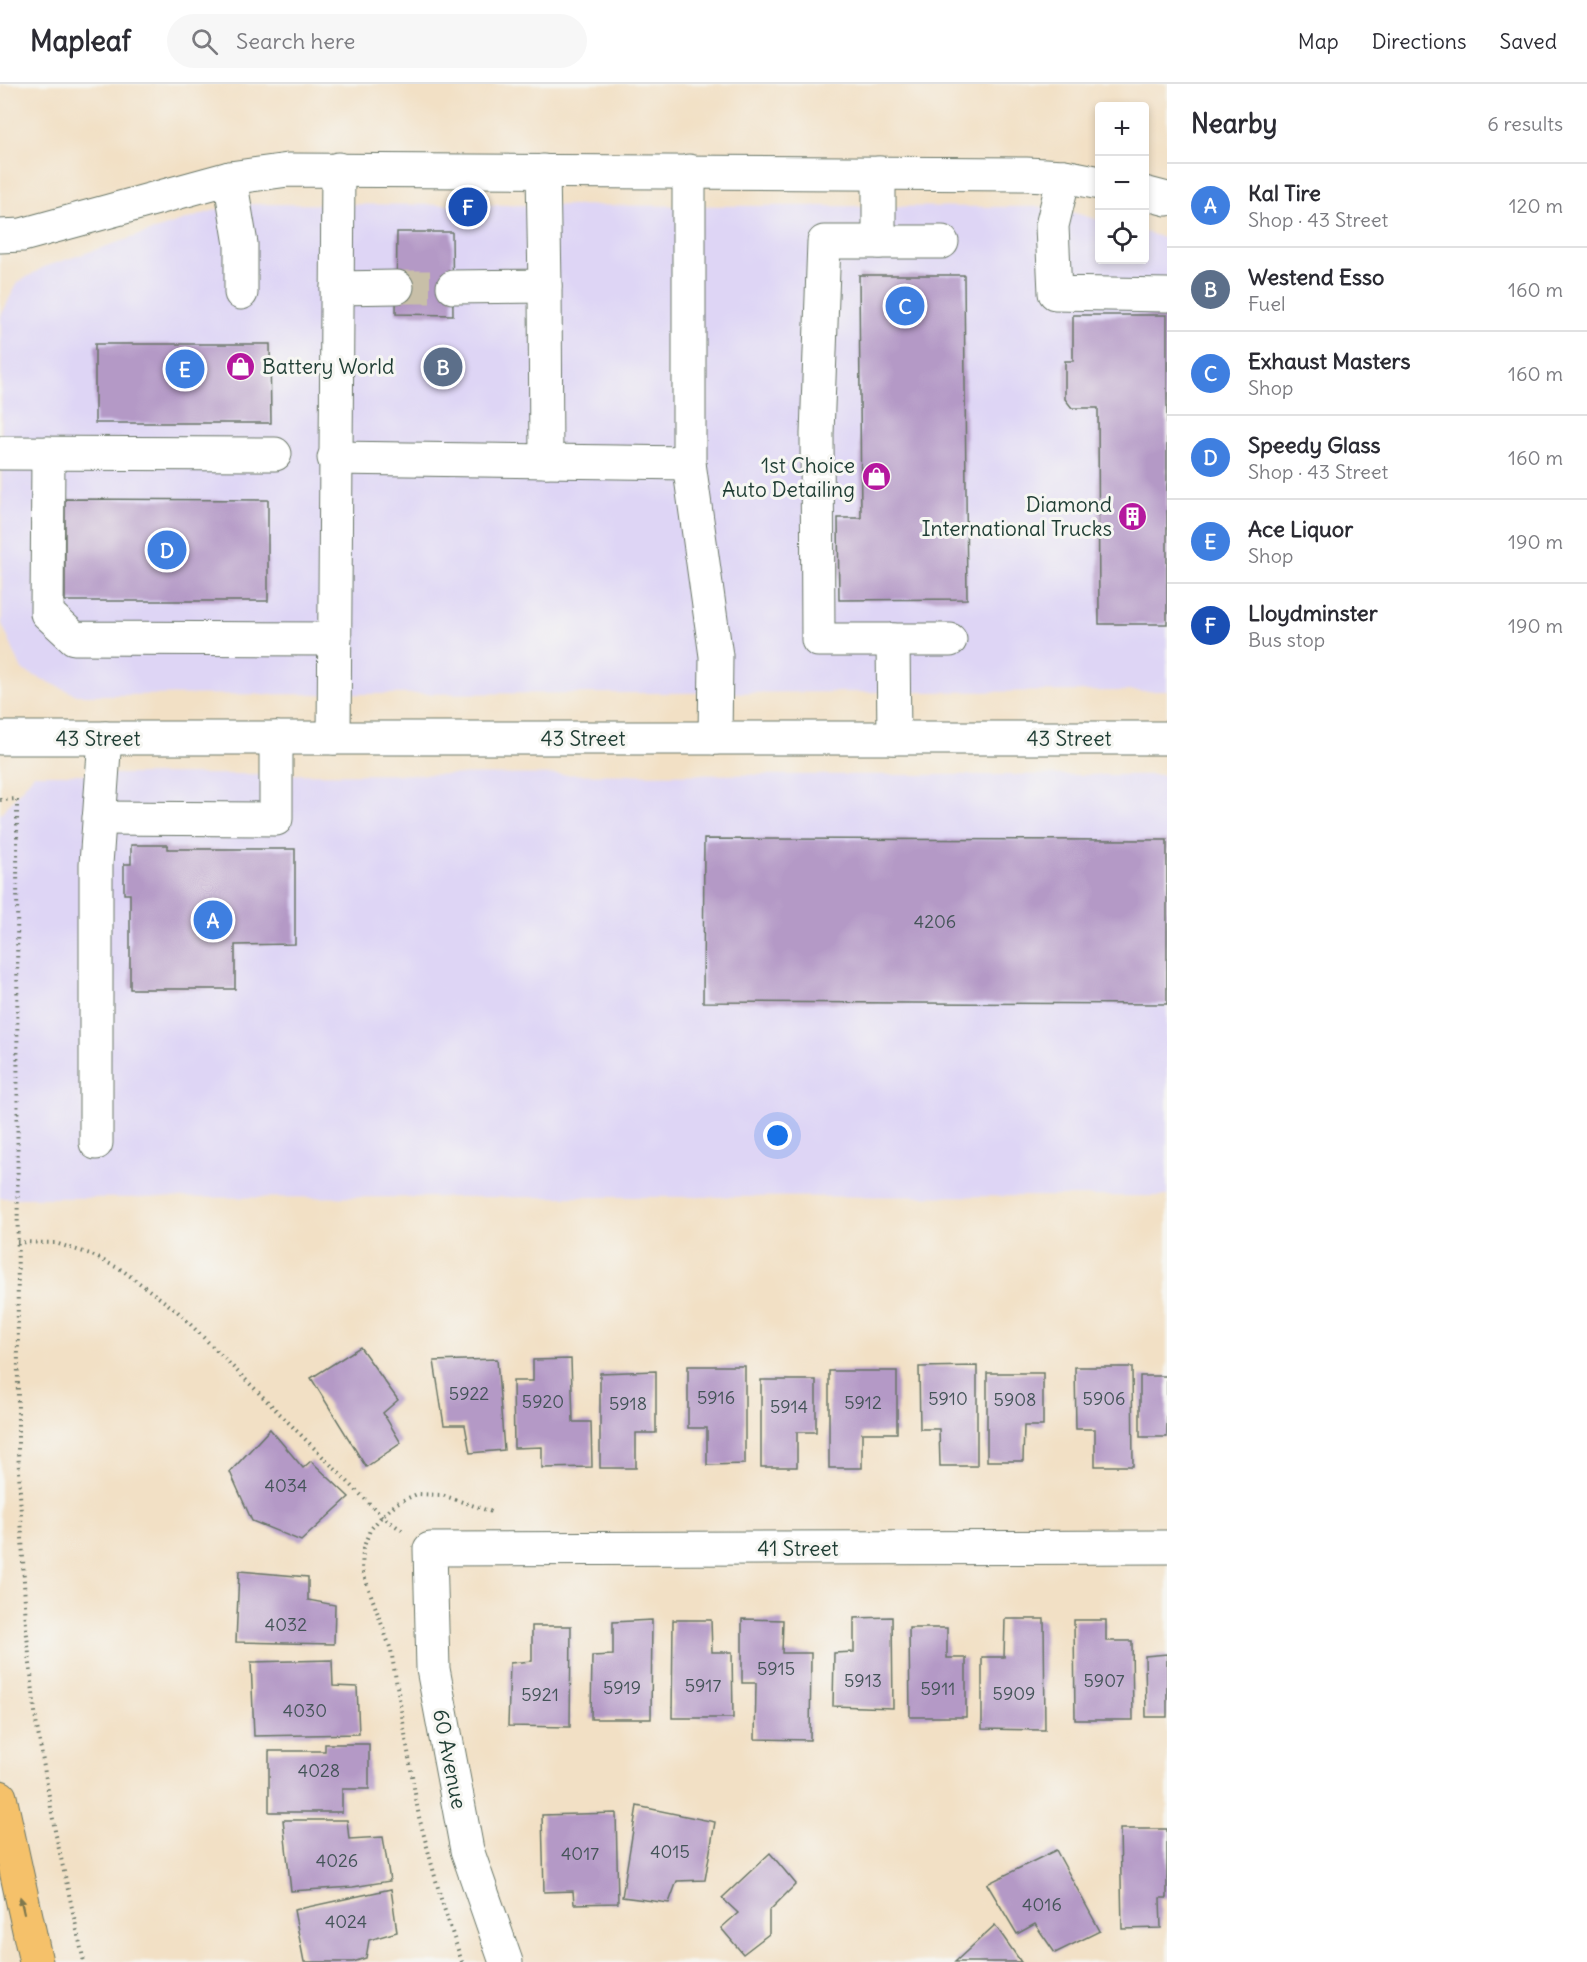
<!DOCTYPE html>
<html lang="en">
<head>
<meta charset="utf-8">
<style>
	:root { --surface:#fff; --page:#f7f7f7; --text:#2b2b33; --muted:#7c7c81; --line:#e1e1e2; --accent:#d93025 }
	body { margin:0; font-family:Delius,sans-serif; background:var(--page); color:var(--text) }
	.controls { position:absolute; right:18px; top:18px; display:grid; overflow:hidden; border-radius:6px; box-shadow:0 3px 9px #0003 }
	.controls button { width:54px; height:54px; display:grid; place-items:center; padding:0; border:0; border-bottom:2px solid var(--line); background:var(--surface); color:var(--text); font:30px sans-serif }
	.you { position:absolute; left:778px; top:1052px; width:21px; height:21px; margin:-15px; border:4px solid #fff; border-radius:50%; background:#1a73e8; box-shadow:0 0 0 9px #1a73e833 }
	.badge { display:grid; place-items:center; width:39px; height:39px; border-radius:50%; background:var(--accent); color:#fff; font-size:20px; font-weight:700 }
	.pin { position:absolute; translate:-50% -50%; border:3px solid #fff; box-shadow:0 2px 6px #0006 }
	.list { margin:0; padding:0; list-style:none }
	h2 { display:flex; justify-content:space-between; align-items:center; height:78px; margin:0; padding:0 24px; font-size:26px }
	h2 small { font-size:20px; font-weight:400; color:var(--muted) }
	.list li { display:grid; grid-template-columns:39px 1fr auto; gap:18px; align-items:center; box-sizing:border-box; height:84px; padding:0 24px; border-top:2px solid var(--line) }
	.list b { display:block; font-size:22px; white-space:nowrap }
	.list p { margin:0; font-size:20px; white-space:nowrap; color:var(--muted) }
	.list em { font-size:20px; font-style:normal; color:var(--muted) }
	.icon { flex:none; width:33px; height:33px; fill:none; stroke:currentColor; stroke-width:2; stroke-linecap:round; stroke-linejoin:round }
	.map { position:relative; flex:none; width:1167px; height:1878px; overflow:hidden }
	header { display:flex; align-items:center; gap:36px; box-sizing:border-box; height:84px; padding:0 30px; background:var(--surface); border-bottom:2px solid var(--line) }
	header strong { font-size:28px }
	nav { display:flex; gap:33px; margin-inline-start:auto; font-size:21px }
	.search { width:420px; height:54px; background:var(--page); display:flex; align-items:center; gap:15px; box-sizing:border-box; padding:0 21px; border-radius:33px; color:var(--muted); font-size:22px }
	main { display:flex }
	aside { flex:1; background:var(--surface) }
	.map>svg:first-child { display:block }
	.built { fill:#ded5f5 }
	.building { fill:#b499c6 }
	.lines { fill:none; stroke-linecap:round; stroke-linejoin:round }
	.minor-tunnel { stroke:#c8bfa8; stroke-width:33; stroke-dasharray:33 16; stroke-linecap:butt }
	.minor-casing { stroke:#697667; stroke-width:35 }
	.major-casing { stroke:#697667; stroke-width:35 }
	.path { stroke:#697667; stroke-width:4; stroke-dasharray:1.5 4.5; stroke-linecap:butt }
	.minor { stroke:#fff; stroke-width:33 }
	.major { stroke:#f5c16b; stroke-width:33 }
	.oneway { fill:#7f784d }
	.labels { text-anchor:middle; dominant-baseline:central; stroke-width:6; stroke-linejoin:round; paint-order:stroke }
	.number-label { font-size:18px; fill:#445458 }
	.poi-label { font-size:21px; fill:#1f3d34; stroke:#f6f6f2; text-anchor:end }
	.street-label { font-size:21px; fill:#1f3d34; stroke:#f6f6f2 }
</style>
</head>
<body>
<header>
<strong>Mapleaf</strong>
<div class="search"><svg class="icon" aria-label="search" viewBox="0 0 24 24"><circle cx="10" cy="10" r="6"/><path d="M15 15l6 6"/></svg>Search here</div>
<nav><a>Map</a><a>Directions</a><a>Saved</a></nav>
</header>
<main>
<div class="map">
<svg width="1167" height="1878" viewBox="0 0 1167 1878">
	<rect width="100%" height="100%" fill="#f6f6f2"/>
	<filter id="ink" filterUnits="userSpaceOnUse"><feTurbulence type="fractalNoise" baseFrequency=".0167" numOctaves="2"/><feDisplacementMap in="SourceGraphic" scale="12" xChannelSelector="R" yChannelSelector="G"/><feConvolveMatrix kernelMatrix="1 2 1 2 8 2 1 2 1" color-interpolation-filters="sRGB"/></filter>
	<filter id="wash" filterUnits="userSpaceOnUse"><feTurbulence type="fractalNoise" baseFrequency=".008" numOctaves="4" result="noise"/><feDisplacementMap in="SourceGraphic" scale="24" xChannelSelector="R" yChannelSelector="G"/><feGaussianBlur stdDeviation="1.35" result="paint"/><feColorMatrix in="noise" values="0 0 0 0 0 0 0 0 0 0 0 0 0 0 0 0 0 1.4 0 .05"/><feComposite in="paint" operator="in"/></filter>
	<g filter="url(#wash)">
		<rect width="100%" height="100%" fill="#f2e0c5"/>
		<!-- built -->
		<g class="built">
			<polygon points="233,120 1054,123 1099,136 1100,176 1144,176 1145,148 1167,155 1167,607 77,611 22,586 2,540 1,232 17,199 44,183"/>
			<polygon points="34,690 1167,691 1167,1112 0,1114 0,731"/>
		</g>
		<g id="blocks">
			<!-- building -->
			<g class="building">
				<polygon points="397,148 452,148 453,231 396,230"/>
				<polygon points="859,191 964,191 967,515 839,516 838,434 861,434"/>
				<polygon points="1073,231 1167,231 1167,540 1099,540 1098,324 1072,324 1065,315 1065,277 1073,277"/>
				<polygon points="95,260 270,260 271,339 95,339"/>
				<polygon points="65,415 268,416 268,517 65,517"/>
				<polygon points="704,755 1167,756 1167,920 703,918"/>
				<polygon points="131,761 168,761 168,765 295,765 295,860 235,861 235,905 130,905 130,810 124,810 124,780 131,780"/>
				<polygon points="360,1263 398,1316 383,1329 401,1359 366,1383 311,1294"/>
				<polygon points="497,1275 504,1366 470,1369 465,1341 444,1341 434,1277"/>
				<polygon points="571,1275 573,1338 591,1338 592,1383 542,1384 542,1363 514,1364 513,1297 533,1297 533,1276"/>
				<polygon points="688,1282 745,1282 745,1380 707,1381 707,1344 688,1344"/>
				<polygon points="977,1282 977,1382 940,1382 939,1345 920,1345 919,1283"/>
				<polygon points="1075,1283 1132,1283 1133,1382 1095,1382 1095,1345 1076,1345"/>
				<polygon points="656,1287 656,1349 636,1349 636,1384 600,1384 600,1289"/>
				<polygon points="829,1287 897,1287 897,1349 862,1349 862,1384 829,1384"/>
				<polygon points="987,1289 1043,1289 1043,1342 1024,1342 1023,1377 987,1377"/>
				<rect x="1140" y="1292" width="27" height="61"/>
				<polygon points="761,1296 816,1296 816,1348 797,1348 797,1383 761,1383"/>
				<polygon points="270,1345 303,1384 311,1377 349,1413 301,1457 252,1437 230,1388"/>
				<polygon points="239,1487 308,1493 308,1516 335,1521 334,1560 236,1558"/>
				<polygon points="892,1533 893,1624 833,1622 834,1569 854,1568 854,1534"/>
				<polygon points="742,1535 783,1536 782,1569 811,1569 810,1656 755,1655 756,1599 742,1599"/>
				<polygon points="1005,1535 1044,1535 1045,1646 982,1645 982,1573 1004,1573"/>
				<polygon points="652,1536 651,1635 591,1635 592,1572 613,1571 613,1538"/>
				<polygon points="673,1536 711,1536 712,1568 732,1568 733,1634 672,1634"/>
				<polygon points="1074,1536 1106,1536 1106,1557 1132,1557 1133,1636 1075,1636"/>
				<polygon points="532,1542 571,1542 570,1643 508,1642 510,1579 532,1577"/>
				<polygon points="909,1544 947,1544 947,1574 966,1574 966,1633 910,1633"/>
				<polygon points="1167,1570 1167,1633 1146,1633 1145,1572"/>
				<polygon points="332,1576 333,1602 357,1603 359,1650 254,1652 251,1578"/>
				<polygon points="325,1660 369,1660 369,1705 342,1705 342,1728 269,1728 269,1667 325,1667"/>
				<polygon points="637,1722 715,1738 705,1796 677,1797 669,1819 622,1813"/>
				<polygon points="616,1729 618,1819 574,1820 573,1807 544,1808 542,1731"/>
				<polygon points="283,1736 347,1736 349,1755 383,1753 390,1797 353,1803 291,1807"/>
				<polygon points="1120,1745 1167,1745 1167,1814 1160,1814 1161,1844 1122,1845"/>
				<polygon points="1056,1766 1100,1847 1055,1869 1035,1840 1017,1850 987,1800"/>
				<polygon points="770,1769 796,1800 769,1827 769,1850 743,1870 721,1844 738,1829 722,1814"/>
				<polygon points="391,1805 397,1848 369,1856 366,1874 353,1878 304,1878 294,1826"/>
				<polygon points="995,1841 1021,1878 955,1878"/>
			</g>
		</g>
	</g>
	<g filter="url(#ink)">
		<use href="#blocks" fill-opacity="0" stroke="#697667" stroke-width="1.5"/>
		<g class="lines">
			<!-- minor-tunnel -->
			<polyline class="minor-tunnel" points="397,203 453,203"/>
			<defs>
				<g id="minor">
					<polyline points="689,87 689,379 716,572 715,654"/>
					<polyline points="879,89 879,158 824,158 817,350 818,556 950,556"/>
					<polyline points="1064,92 1052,142 1055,209 1167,211"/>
					<polyline points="230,94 241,160 241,209"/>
					<polyline points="1144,109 1167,115"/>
					<polyline points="0,152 22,151 230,94 288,86 1026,90 1064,92 1100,99"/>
					<polyline points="879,158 942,158"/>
					<polyline points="453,203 545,202 543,87"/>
					<polyline points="337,204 397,203"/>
					<polyline points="0,369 275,370"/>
					<polyline points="48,369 47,529 74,554 335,555"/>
					<polyline points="334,374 546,377 545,202"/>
					<polyline points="546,377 689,379"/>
					<polyline points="893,556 894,654"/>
					<polyline points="0,654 1167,654"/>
					<polyline points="334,654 338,85"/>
					<polyline points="99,734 276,735 276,654"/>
					<polyline points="96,1059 96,780 105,654"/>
					<polyline points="506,1878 467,1766 433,1585 430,1465 1167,1463"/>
				</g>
				<polyline id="major" points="0,1713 36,1878"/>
			</defs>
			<!-- minor casing -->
			<use href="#minor" class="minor-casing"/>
			<!-- major casing -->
			<use href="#major" class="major-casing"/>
			<!-- path -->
			<g class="path">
				<polyline points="0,716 17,715 18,1364 26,1542 36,1637 55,1747 84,1878"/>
				<polyline points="17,1158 55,1159 90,1170 122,1186 177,1227 382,1432 403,1447"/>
				<polyline points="462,1878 441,1815 419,1733 391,1566 362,1486 363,1465 370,1446 382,1432 397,1419 417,1410 442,1411 492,1428"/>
			</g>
			<!-- minor -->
			<use href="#minor" class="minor"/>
			<!-- major -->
			<use href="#major" class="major"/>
		</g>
		<!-- one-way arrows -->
		<defs><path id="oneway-solid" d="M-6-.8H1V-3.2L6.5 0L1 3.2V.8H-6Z" transform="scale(1.5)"/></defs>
		<use class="oneway" href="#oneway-solid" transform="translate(22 1821) rotate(-103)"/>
	</g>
	<!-- icons -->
	<defs>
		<symbol id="shop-disc" viewBox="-11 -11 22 22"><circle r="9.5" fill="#b5179e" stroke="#f6f6f2"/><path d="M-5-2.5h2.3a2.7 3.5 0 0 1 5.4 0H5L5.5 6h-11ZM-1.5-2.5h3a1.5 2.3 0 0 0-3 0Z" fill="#fff"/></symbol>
		<symbol id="building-disc" viewBox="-11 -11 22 22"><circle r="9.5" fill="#b5179e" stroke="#f6f6f2"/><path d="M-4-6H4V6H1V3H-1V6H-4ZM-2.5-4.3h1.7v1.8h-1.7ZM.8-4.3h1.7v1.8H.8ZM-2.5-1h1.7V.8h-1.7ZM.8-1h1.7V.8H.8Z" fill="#fff"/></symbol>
	</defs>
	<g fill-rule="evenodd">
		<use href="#shop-disc" x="224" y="266" width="33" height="33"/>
		<use href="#shop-disc" x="860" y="376" width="33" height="33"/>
		<use href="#building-disc" x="1116" y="416" width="33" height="33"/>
	</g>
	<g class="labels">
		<!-- number labels -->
		<g class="number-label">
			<text x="935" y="837">4206</text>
			<text x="469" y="1309">5922</text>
			<text x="716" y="1313">5916</text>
			<text x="948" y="1314">5910</text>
			<text x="1104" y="1314">5906</text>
			<text x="1015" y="1315">5908</text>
			<text x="543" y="1317">5920</text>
			<text x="863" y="1318">5912</text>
			<text x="628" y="1319">5918</text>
			<text x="789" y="1322">5914</text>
			<text x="286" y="1401">4034</text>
			<text x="286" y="1540">4032</text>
			<text x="776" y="1584">5915</text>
			<text x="863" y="1596">5913</text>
			<text x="1104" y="1596">5907</text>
			<text x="703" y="1601">5917</text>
			<text x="622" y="1603">5919</text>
			<text x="938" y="1604">5911</text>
			<text x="1014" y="1609">5909</text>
			<text x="540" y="1610">5921</text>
			<text x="305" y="1626">4030</text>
			<text x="319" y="1686">4028</text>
			<text x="670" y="1767">4015</text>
			<text x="580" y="1769">4017</text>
			<text x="337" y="1776">4026</text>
			<text x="1042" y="1820">4016</text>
			<text x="346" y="1837">4024</text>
		</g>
		<!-- poi labels -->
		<g class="poi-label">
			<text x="262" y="282" text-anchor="start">Battery World</text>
			<text x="855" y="381">1st Choice<tspan x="855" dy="24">Auto Detailing</tspan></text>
			<text x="1112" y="420">Diamond<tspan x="1112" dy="24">International Trucks</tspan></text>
		</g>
		<!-- street labels -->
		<g class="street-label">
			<text x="98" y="654">43 Street</text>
			<text x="583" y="654">43 Street</text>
			<text x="1069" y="654">43 Street</text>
			<text x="798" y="1464">41 Street</text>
			<text transform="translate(450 1675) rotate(79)">60 Avenue</text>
		</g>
	</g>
</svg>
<div class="controls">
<button>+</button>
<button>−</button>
<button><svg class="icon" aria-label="locate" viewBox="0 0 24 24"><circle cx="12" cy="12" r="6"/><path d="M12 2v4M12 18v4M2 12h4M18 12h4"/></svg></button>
</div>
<div class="you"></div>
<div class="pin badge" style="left:213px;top:836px;background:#3f7fe0">A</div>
<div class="pin badge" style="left:443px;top:283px;background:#5c6f8a">B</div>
<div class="pin badge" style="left:905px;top:222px;background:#3f7fe0">C</div>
<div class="pin badge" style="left:167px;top:466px;background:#3f7fe0">D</div>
<div class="pin badge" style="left:185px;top:285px;background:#3f7fe0">E</div>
<div class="pin badge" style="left:468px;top:123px;background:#1a4fb4">F</div>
</div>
<aside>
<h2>Nearby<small>6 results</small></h2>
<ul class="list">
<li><span class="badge" style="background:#3f7fe0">A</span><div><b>Kal Tire</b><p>Shop · 43 Street</p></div><em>120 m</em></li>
<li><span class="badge" style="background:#5c6f8a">B</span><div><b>Westend Esso</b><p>Fuel</p></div><em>160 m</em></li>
<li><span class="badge" style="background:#3f7fe0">C</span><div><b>Exhaust Masters</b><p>Shop</p></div><em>160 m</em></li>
<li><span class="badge" style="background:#3f7fe0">D</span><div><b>Speedy Glass</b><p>Shop · 43 Street</p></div><em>160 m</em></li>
<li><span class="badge" style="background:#3f7fe0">E</span><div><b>Ace Liquor</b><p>Shop</p></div><em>190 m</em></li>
<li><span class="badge" style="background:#1a4fb4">F</span><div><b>Lloydminster</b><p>Bus stop</p></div><em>190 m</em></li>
</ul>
</aside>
</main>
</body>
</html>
